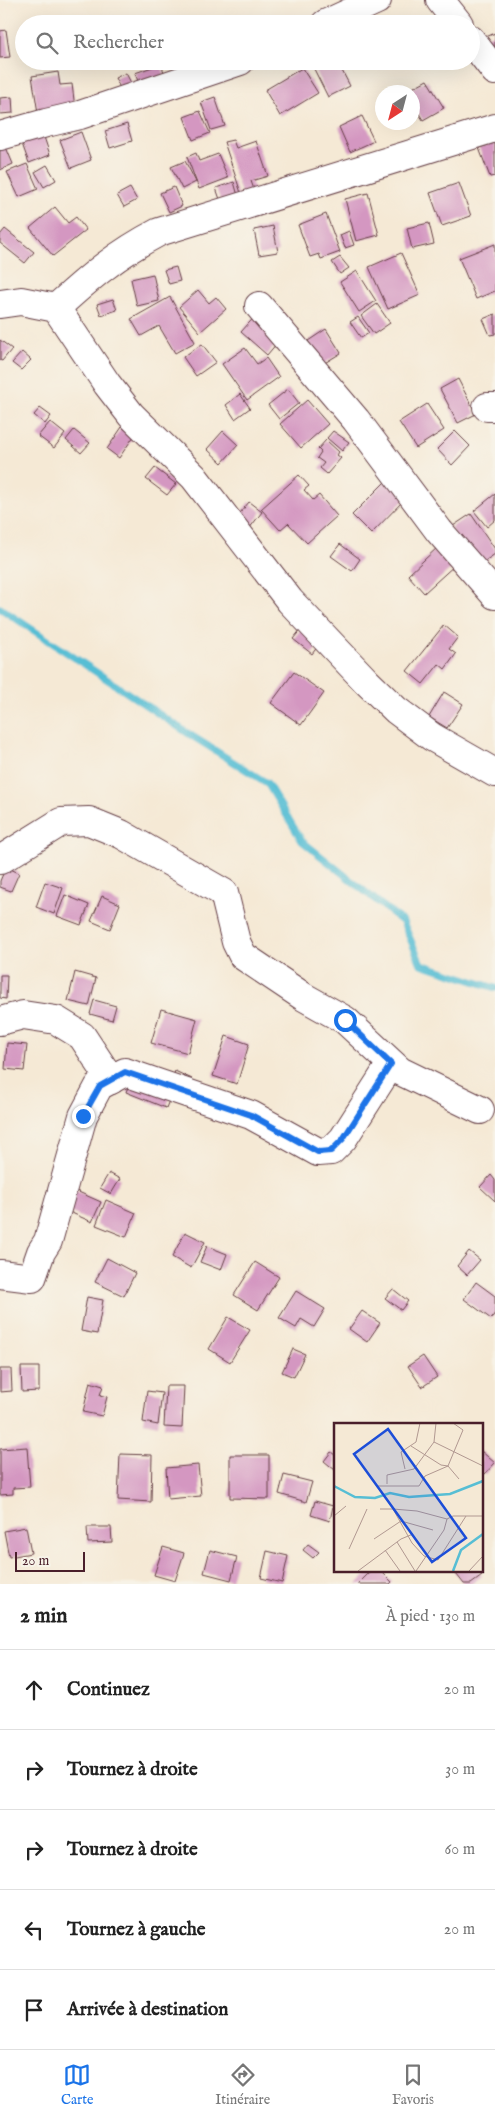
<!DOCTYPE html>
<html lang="fr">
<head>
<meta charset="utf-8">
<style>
	:root { --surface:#fff; --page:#f2f2f2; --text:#222; --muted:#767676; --line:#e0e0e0; --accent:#1a73e8 }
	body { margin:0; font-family:"IM FELL English",serif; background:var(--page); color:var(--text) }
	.compass { position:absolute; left:375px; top:85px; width:45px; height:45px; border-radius:50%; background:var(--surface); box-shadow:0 5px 20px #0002; rotate:216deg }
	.scale { position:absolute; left:15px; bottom:12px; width:70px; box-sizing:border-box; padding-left:5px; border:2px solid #4a1f2b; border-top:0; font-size:14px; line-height:18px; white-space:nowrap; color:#4a1f2b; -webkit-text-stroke:4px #f7f3e8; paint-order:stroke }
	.stop { position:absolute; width:15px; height:15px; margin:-11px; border:4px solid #1a73e8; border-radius:50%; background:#fff }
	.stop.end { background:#1a73e8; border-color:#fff; box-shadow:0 1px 5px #0008 }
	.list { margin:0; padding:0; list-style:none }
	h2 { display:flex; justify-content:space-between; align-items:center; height:65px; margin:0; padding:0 20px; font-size:21px }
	h2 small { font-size:16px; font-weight:400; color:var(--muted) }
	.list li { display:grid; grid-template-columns:32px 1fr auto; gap:15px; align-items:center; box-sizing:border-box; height:80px; padding:0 20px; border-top:1px solid var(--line) }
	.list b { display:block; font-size:19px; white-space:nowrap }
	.list em { font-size:16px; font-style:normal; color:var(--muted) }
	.icon { flex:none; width:28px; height:28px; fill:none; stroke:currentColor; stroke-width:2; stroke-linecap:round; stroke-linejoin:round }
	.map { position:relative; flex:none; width:495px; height:1584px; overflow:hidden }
	.search { position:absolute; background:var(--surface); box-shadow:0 5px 20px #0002; left:15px; right:15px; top:15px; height:55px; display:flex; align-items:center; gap:12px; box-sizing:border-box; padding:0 18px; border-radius:28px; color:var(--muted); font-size:19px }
	.sheet { height:465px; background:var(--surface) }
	nav { display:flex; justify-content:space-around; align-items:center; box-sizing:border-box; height:70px; border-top:1px solid var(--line); background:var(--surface); font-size:14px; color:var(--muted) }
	nav a { display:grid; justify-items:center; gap:2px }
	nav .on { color:var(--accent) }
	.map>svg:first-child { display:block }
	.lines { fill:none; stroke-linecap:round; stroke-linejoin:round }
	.stream { stroke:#57bed4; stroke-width:7 }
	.building { fill:#d497c1 }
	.minor-casing { stroke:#643d44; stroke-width:30 }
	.minor { stroke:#fff; stroke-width:28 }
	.route { stroke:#1a73e8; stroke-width:6 }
	.inset-river { fill:none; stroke:#57bed4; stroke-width:2.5 }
	.inset-road { fill:none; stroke:#b19891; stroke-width:1 }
	.view { fill:#1d4ed8; fill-opacity:0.15; stroke:#1d4ed8; stroke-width:2.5 }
	.inset-edge { fill:none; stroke:#4a1f2b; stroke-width:2.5 }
</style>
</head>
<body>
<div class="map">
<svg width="495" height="1584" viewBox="0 0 495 1584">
	<rect width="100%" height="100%" fill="#f7f3e8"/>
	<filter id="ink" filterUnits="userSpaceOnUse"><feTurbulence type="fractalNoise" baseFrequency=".02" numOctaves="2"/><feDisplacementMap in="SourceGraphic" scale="10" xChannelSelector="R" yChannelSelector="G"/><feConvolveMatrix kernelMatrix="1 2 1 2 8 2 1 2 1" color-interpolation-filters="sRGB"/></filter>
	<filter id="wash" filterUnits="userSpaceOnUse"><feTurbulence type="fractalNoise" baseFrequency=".0096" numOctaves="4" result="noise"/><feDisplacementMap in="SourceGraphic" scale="20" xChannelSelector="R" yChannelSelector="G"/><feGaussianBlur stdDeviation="1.12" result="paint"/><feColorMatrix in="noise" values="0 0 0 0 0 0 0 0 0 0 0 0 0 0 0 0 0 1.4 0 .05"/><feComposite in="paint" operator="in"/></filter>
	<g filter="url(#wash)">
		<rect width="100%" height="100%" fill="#f5e9d5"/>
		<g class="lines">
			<!-- stream -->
			<polyline class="stream" points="0,608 192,736 267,783 302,841 403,922 421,964 495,988"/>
		</g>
		<g id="blocks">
			<!-- building -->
			<g class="building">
				<polygon points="147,19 148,24 131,24 131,23"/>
				<polygon points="6,30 10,57 0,58 0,31"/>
				<polygon points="495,33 495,57 486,37"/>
				<polygon points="320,61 337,61 350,86 328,97 312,65"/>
				<polygon points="161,64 165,75 139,84 135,73"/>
				<polygon points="302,68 318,93 280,116 265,90"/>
				<polygon points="58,72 60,85 72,84 75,108 38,113 32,76"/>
				<polygon points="126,73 133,87 122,92 115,78"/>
				<polygon points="427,80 444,108 423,120 412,102 412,92 405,92"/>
				<polygon points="12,97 13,113 0,114 0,98"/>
				<polygon points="215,97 225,126 211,130 201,102"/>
				<polygon points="200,111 210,133 193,140 184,117"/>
				<polygon points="362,116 374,141 350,152 339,127"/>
				<polygon points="127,124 132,141 110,148 105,131"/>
				<polygon points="81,132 91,160 71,168 60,140"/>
				<polygon points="43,134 50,155 29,163 21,141"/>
				<polygon points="233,140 236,148 256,141 268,176 251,181 256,195 243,199 224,142"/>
				<polygon points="495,143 495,176 490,177 479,148"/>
				<polygon points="5,145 13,164 0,170 0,147"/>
				<polygon points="196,153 199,161 218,154 228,178 199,189 187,157"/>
				<polygon points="185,161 196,182 182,189 171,167"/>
				<polygon points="27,164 38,189 19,197 7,172"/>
				<polygon points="47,165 56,180 44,187 35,172"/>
				<polygon points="234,182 239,199 222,205 216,188"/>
				<polygon points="459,183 471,216 442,226 430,193"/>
				<polygon points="174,187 182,206 169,212 160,193"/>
				<polygon points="130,188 137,200 124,207 117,195"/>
				<polygon points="368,193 379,235 356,241 345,199"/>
				<polygon points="55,207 68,223 76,217 86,230 53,256 30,228"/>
				<polygon points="326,214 340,252 321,259 319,254 310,257 298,225"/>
				<polygon points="429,223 434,244 412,249 407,228"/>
				<polygon points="273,226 278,252 259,255 254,230"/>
				<polygon points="5,229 34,252 25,263 0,243 0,235"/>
				<polygon points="349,231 354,245 345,248 340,235"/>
				<polygon points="495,244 495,291 476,299 459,258"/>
				<polygon points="401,253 420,295 388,309 369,267"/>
				<polygon points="340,257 349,268 340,274 332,262"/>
				<polygon points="176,267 180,281 169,284 164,270"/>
				<polygon points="357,271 376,301 359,312 340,282"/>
				<polygon points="153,274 159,301 137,306 131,279"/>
				<polygon points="198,290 209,303 216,297 226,309 200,332 179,307"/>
				<polygon points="170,297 195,342 175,353 159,326 141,336 131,319"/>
				<polygon points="113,299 117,310 101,315 97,304"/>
				<polygon points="377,304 390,323 374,334 361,316"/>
				<polygon points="257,314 282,337 267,355 241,332"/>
				<polygon points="495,314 495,334 490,335 483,319"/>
				<polygon points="358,317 369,333 361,338 350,322"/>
				<polygon points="326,329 341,353 323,364 308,341"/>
				<polygon points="0,340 12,349 2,361 0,360"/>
				<polygon points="202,344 216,362 196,376 183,357"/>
				<polygon points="245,348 257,364 266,358 279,377 247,400 222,364"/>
				<polygon points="22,352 31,360 21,370 12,363"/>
				<polygon points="458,379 476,414 458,423 440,389"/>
				<polygon points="288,389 299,403 279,419 268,405"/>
				<polygon points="240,394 250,408 235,419 226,405"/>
				<polygon points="307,400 328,424 301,448 280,424"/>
				<polygon points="427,404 444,430 416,448 399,422"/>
				<polygon points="40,408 51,416 45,424 34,415"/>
				<polygon points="50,422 65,434 54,448 38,436"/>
				<polygon points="122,427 134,436 119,458 107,449"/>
				<polygon points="74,430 90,443 81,453 66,440"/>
				<polygon points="223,431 238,445 222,463 207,449"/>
				<polygon points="333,431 349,442 342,451 327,438"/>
				<polygon points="455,431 470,446 452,465 437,449"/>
				<polygon points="326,440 339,452 337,455 341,458 327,474 320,468 324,463 317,458 321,452 318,449"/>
				<polygon points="155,468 176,484 167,495 146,479"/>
				<polygon points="299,475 309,486 304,490 313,500 319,495 337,516 307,543 288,523 280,530 261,509"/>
				<polygon points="388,479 406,498 371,534 352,515"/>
				<polygon points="495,494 495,520 487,527 474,511"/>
				<polygon points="249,502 262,512 249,529 236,518"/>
				<polygon points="471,514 495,549 495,554 476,567 450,528"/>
				<polygon points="340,544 360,559 352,571 331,556"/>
				<polygon points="439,546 456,564 424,593 408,575"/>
				<polygon points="444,625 458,637 449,649 456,654 445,669 439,664 423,684 407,671"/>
				<polygon points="302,628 321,642 312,654 293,639"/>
				<polygon points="294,672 324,693 301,725 271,703"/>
				<polygon points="444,692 463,704 447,728 429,717"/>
				<polygon points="6,867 19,873 11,891 0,887 0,881"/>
				<polygon points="45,882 63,888 54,914 36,907"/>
				<polygon points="65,895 89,905 81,925 57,916"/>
				<polygon points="102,896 120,904 110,929 91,921"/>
				<polygon points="75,972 96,978 89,1006 68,1001"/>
				<polygon points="0,975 7,975 6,999 0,998"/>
				<polygon points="94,1000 116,1006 112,1020 90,1014"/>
				<polygon points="161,1009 197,1019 188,1053 151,1043"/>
				<polygon points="226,1036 249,1044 237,1084 213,1076"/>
				<polygon points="7,1043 27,1045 24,1071 5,1069"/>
				<polygon points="175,1071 192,1079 186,1091 170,1083"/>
				<polygon points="132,1077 172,1093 166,1108 126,1092"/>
				<polygon points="109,1173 120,1179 111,1194 100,1188"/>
				<polygon points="491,1175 495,1180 495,1201 480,1187"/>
				<polygon points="74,1190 101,1202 92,1222 65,1210"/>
				<polygon points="106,1200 136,1213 126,1237 96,1225"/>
				<polygon points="185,1232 205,1242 191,1268 172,1257"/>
				<polygon points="207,1246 227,1254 221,1270 200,1262"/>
				<polygon points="469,1251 480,1260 467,1275 457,1266"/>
				<polygon points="107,1258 135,1273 124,1296 95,1282"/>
				<polygon points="255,1262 279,1277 258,1310 234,1295"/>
				<polygon points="476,1282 495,1296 495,1313 491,1319 464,1299"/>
				<polygon points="393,1289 408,1301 401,1310 385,1298"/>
				<polygon points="296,1291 325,1309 314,1327 301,1319 296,1328 279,1318"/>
				<polygon points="87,1297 103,1300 97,1334 81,1331"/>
				<polygon points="362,1311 380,1323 367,1342 349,1329"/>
				<polygon points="228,1317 250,1330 230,1362 209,1349"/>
				<polygon points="293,1349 305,1354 294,1377 282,1372"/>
				<polygon points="423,1356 437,1377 422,1387 408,1366"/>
				<polygon points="21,1367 39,1367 39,1391 22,1392"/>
				<polygon points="0,1369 11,1369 12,1391 0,1392"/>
				<polygon points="90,1382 103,1386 100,1395 107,1397 102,1416 83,1412"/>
				<polygon points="166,1386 184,1386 182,1428 164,1427"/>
				<polygon points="147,1391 162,1393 158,1425 143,1422"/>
				<polygon points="27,1447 30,1487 13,1488 13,1494 0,1495 0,1449"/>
				<polygon points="481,1451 495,1463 485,1474 481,1471"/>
				<polygon points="331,1452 335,1455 335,1470 324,1461"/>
				<polygon points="120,1454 152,1455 151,1502 118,1500"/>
				<polygon points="230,1455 269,1455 269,1499 230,1498"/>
				<polygon points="198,1465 201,1496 168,1499 166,1468"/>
				<polygon points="284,1475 312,1482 306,1502 279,1494"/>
				<polygon points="315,1501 333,1506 330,1521 311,1515"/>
				<polygon points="26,1527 31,1553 9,1557 4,1531"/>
				<polygon points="87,1527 111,1527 112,1542 88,1543"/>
				<polygon points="308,1544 319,1552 313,1558 303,1550"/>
				<polygon points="163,1547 184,1553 175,1581 154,1575"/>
				<polygon points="210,1550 237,1557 231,1580 204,1573"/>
				<polygon points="267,1551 288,1556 282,1583 261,1578"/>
				<polygon points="371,1570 380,1570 392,1582 390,1584 357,1584"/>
				<polygon points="453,1570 477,1570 482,1576 471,1584 464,1584"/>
			</g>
		</g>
	</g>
	<g filter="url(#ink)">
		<use href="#blocks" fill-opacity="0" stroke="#643d44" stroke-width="1"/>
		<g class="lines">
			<defs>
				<g id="minor">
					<polyline points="440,0 459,24"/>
					<polyline points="325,24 377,0"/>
					<polyline points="471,40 495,71"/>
					<polyline points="0,136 46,123 80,115 240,61"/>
					<polyline points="0,304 21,301 56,308 107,384 131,415 194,477 290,601 367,682 396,710 432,737 495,773"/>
					<polyline points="259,306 356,420 439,531 495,595"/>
					<path d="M56,308C91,276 117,254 159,232L495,128"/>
					<polyline points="487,407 495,407"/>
					<polyline points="0,860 61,822 89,821 121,834 224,893 236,942 243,956 304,997 345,1020 400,1071 480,1110"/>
					<polyline points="0,1021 23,1015 56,1020 82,1036 111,1080"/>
					<polyline points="0,1274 32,1278 41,1252 48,1241 83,1116 99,1086 125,1072 251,1115 318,1152 331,1151 343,1139 391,1064"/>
				</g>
			</defs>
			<!-- minor casing -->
			<use href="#minor" class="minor-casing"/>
			<!-- minor -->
			<use href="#minor" class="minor"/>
		</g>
	</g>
	<g class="lines" filter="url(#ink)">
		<!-- route -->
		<polyline class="route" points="83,1116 100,1086 125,1072 251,1115 318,1152 331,1151 343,1139 391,1064 345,1020"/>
	</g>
	<!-- overview -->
	<g transform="translate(334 1423)">
		<rect width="149" height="149" fill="#f5e9d5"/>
		<path class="inset-river" d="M0,63L21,74L41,75L56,70L75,74L116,71L149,58M119,148L127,127L149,111"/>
		<path class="inset-road" d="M100,19L149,43M77,23L107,42L114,43L125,56M71,46L67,29L82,19L86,0M53,61V52L80,46L100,19L102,0M44,63H85L91,53L114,43L129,7L119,0M46,86H59L78,120L90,133L104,137L132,93M59,86L83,88L113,96M0,93L12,83M40,116L67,98L99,107M63,119L81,148M15,126L33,86M51,127L66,148M24,148L67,116L79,111M82,148L110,107L113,96L119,93H149M135,148L149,133"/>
		<path class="view" d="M54,6L132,115L98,139L20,31Z"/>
		<rect width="149" height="149" class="inset-edge"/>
	</g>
</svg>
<svg class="compass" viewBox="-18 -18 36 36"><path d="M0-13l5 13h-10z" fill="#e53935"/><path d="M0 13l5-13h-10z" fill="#767676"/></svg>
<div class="scale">20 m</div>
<div class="stop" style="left:345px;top:1020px"></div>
<div class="stop end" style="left:83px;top:1116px"></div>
<div class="search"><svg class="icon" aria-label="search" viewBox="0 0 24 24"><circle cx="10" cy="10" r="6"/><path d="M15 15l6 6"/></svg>Rechercher</div>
</div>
<section class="sheet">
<h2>2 min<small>À pied · 130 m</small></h2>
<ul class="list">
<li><svg class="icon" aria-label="ahead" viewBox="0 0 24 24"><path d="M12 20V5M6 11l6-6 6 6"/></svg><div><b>Continuez</b></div><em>20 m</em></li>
<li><svg class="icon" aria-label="right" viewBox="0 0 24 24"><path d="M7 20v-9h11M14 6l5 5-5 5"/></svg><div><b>Tournez à droite</b></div><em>30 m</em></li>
<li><svg class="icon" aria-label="right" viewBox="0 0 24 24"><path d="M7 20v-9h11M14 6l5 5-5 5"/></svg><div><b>Tournez à droite</b></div><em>60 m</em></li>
<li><svg class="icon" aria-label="left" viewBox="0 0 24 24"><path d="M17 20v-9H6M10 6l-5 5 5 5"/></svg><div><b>Tournez à gauche</b></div><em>20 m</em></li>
<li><svg class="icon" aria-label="arrive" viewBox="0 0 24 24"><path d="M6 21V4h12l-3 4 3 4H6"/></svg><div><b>Arrivée à destination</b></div></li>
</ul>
</section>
<nav>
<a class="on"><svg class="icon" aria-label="map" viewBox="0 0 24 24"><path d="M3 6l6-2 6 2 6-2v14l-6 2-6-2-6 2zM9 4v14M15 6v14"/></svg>Carte</a>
<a><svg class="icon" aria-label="directions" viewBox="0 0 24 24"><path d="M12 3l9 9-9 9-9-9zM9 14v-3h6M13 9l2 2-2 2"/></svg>Itinéraire</a>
<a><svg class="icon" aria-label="saved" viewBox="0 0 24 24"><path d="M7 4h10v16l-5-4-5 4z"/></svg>Favoris</a>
</nav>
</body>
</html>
